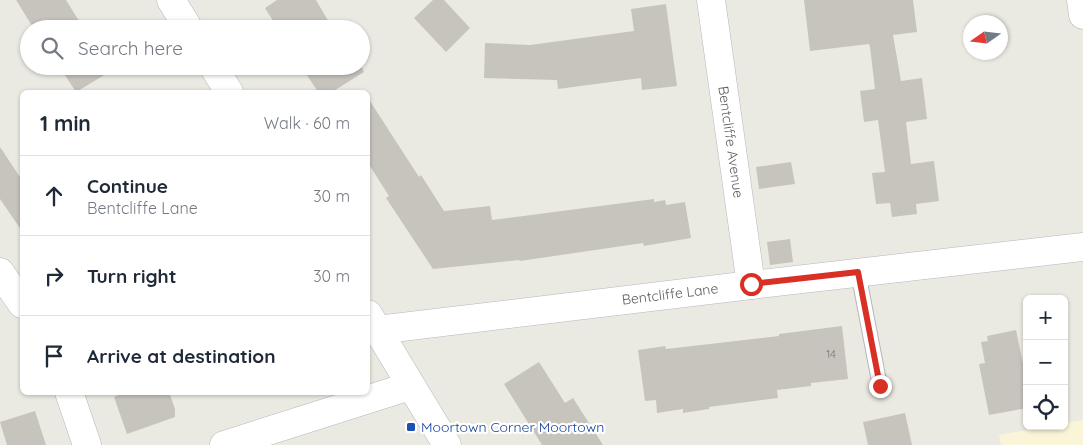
<!DOCTYPE html>
<html lang="en">
<head>
<meta charset="utf-8">
<style>
	:root { --surface:#fff; --page:#f2f2f3; --text:#1f2937; --muted:#747a83; --line:#e0e1e3 }
	body { margin:0; font-family:Quicksand,sans-serif; background:var(--page); color:var(--text) }
	.controls { position:absolute; right:15px; bottom:15px; display:grid; overflow:hidden; border-radius:8px; box-shadow:0 1px 4px #0004 }
	.controls button { width:45px; height:45px; display:grid; place-items:center; padding:0; border:0; border-bottom:1px solid var(--line); background:var(--surface); color:var(--text); font:25px sans-serif }
	.compass { position:absolute; left:963px; top:15px; width:45px; height:45px; border-radius:50%; background:var(--surface); box-shadow:0 1px 4px #0004; rotate:256deg }
	.stop { position:absolute; width:15px; height:15px; margin:-11px; border:4px solid #d93025; border-radius:50%; background:#fff }
	.stop.end { background:#d93025; border-color:#fff; box-shadow:0 1px 5px #0008 }
	.list { margin:0; padding:0; list-style:none }
	h2 { display:flex; justify-content:space-between; align-items:center; height:65px; margin:0; padding:0 20px; font-size:21px }
	h2 small { font-size:16px; font-weight:400; color:var(--muted) }
	.list li { display:grid; grid-template-columns:32px 1fr auto; gap:15px; align-items:center; box-sizing:border-box; height:80px; padding:0 20px; border-top:1px solid var(--line) }
	.list b { display:block; font-size:19px; white-space:nowrap }
	.list p { margin:0; font-size:16px; white-space:nowrap; color:var(--muted) }
	.list em { font-size:16px; font-style:normal; color:var(--muted) }
	.icon { flex:none; width:28px; height:28px; fill:none; stroke:currentColor; stroke-width:2; stroke-linecap:round; stroke-linejoin:round }
	.map { position:relative; flex:none; width:1083px; height:445px; overflow:hidden }
	.search { position:absolute; background:var(--surface); box-shadow:0 1px 4px #0004; left:20px; top:20px; width:350px; height:55px; display:flex; align-items:center; gap:12px; box-sizing:border-box; padding:0 18px; border-radius:28px; color:var(--muted); font-size:19px }
	.panel { position:absolute; background:var(--surface); box-shadow:0 1px 4px #0004; left:20px; top:90px; width:350px; height:305px; border-radius:8px }
	.map>svg:first-child { display:block }
	.commercial { fill:#faf4d9 }
	.building { fill:#c7c4be }
	.lines { fill:none; stroke-linecap:round; stroke-linejoin:round }
	.service-casing { stroke:#b4b7bb; stroke-width:16 }
	.minor-casing { stroke:#b4b7bb; stroke-width:29 }
	.tertiary-casing { stroke:#b4b7bb; stroke-width:29 }
	.service { stroke:#fff; stroke-width:14 }
	.minor { stroke:#fff; stroke-width:28 }
	.tertiary { stroke:#fff; stroke-width:28 }
	.route { stroke:#d93025; stroke-width:6 }
	.transit-dot { fill:#1a4fb4; stroke:#fff; stroke-width:2 }
	.labels { text-anchor:middle; dominant-baseline:central; stroke-width:4.5; stroke-linejoin:round; paint-order:stroke }
	.number-label { font-size:11px; fill:#757778 }
	.street-label { font-size:14px; fill:#5a5d61; stroke:#fff }
	.transit-label { font-size:14px; fill:#164399; stroke:#fff; text-anchor:start }
</style>
</head>
<body>
<div class="map">
<svg width="1083" height="445" viewBox="0 0 1083 445">
	<rect width="100%" height="100%" fill="#ebeae2"/>
	<!-- commercial -->
	<polygon class="commercial" points="1083,420 1083,445 1001,445 999,435 1048,426 1064,426 1064,423"/>
	<!-- building -->
	<g class="building">
		<polygon points="16,0 66,0 84,29 34,29"/>
		<polygon points="277,0 316,0 330,24 332,22 337,29 278,29 265,8"/>
		<polygon points="433,0 444,0 470,28 446,52 414,18"/>
		<polygon points="804,0 913,0 917,32 893,35 901,81 922,78 927,119 906,122 911,164 934,161 939,201 916,204 917,214 892,217 890,203 876,204 872,173 885,172 878,120 864,122 860,91 875,89 870,47 869,44 810,51"/>
		<polygon points="666,4 677,86 642,90 641,78 558,89 557,80 484,78 485,43 530,45 634,31 631,9"/>
		<polygon points="59,66 107,66 111,71 76,92"/>
		<polygon points="301,66 361,66 364,72 332,92 318,92"/>
		<polygon points="368,98 419,177 421,175 444,211 490,206 492,220 654,199 654,202 665,200 666,205 685,202 691,238 644,246 643,243 520,261 519,260 433,269 386,198 389,196 368,163"/>
		<polygon points="0,147 22,180 22,231 0,199"/>
		<polygon points="791,162 795,184 759,189 756,167"/>
		<polygon points="790,239 793,262 770,265 767,242"/>
		<polygon points="842,326 848,379 811,383 811,386 777,390 778,398 709,407 709,409 683,413 683,409 657,413 656,400 645,401 638,350 665,346 666,349 779,336 779,334"/>
		<polygon points="1016,330 1027,383 1027,408 989,415 979,364 985,363 981,342 988,341 987,336"/>
		<polygon points="539,362 565,403 573,398 603,445 542,445 504,384"/>
		<polygon points="126,392 169,392 175,409 175,417 127,434 114,397"/>
		<polygon points="35,411 46,445 7,445 0,422"/>
		<polygon points="905,413 912,445 868,445 863,422"/>
	</g>
	<g class="lines">
		<defs>
			<polyline id="service" points="858,272 880,386"/>
			<g id="minor">
				<polyline points="711,0 751,285"/>
				<polyline points="0,272 22,304"/>
				<polyline points="377,330 751,285 1083,247"/>
				<polyline points="69,392 87,445"/>
				<polyline points="224,445 410,386"/>
			</g>
			<g id="tertiary">
				<polyline points="171,0 189,29"/>
				<polyline points="1081,0 1083,15"/>
				<polyline points="213,66 229,92"/>
				<polyline points="368,314 447,445"/>
			</g>
		</defs>
		<!-- service casing -->
		<use href="#service" class="service-casing"/>
		<!-- minor casing -->
		<use href="#minor" class="minor-casing"/>
		<!-- tertiary casing -->
		<use href="#tertiary" class="tertiary-casing"/>
		<!-- service -->
		<use href="#service" class="service"/>
		<!-- minor -->
		<use href="#minor" class="minor"/>
		<!-- tertiary -->
		<use href="#tertiary" class="tertiary"/>
	</g>
	<g class="lines">
		<!-- route -->
		<polyline class="route" points="751,284 858,272 880,386"/>
	</g>
	<!-- markers -->
	<rect class="transit-dot" x="406" y="422" width="10" height="10" rx="2.5"/>
	<g class="labels">
		<!-- number labels -->
		<g class="number-label">
			<text x="831" y="354">14</text>
		</g>
		<!-- street labels -->
		<g class="street-label">
			<text transform="translate(731 142) rotate(82)">Bentcliffe Avenue</text>
			<text transform="translate(670 294) rotate(-7)">Bentcliffe Lane</text>
		</g>
		<!-- transit labels -->
		<g class="transit-label">
			<text x="421" y="427">Moortown Corner Moortown</text>
		</g>
	</g>
</svg>
<div class="controls">
<button>+</button>
<button>−</button>
<button><svg class="icon" aria-label="locate" viewBox="0 0 24 24"><circle cx="12" cy="12" r="6"/><path d="M12 2v4M12 18v4M2 12h4M18 12h4"/></svg></button>
</div>
<svg class="compass" viewBox="-18 -18 36 36"><path d="M0-13l5 13h-10z" fill="#e53935"/><path d="M0 13l5-13h-10z" fill="#747a83"/></svg>
<div class="stop" style="left:751px;top:284px"></div>
<div class="stop end" style="left:880px;top:386px"></div>
<div class="search"><svg class="icon" aria-label="search" viewBox="0 0 24 24"><circle cx="10" cy="10" r="6"/><path d="M15 15l6 6"/></svg>Search here</div>
<section class="panel">
<h2>1 min<small>Walk · 60 m</small></h2>
<ul class="list">
<li><svg class="icon" aria-label="ahead" viewBox="0 0 24 24"><path d="M12 20V5M6 11l6-6 6 6"/></svg><div><b>Continue</b><p>Bentcliffe Lane</p></div><em>30 m</em></li>
<li><svg class="icon" aria-label="right" viewBox="0 0 24 24"><path d="M7 20v-9h11M14 6l5 5-5 5"/></svg><div><b>Turn right</b></div><em>30 m</em></li>
<li><svg class="icon" aria-label="arrive" viewBox="0 0 24 24"><path d="M6 21V4h12l-3 4 3 4H6"/></svg><div><b>Arrive at destination</b></div></li>
</ul>
</section>
</div>
</body>
</html>
